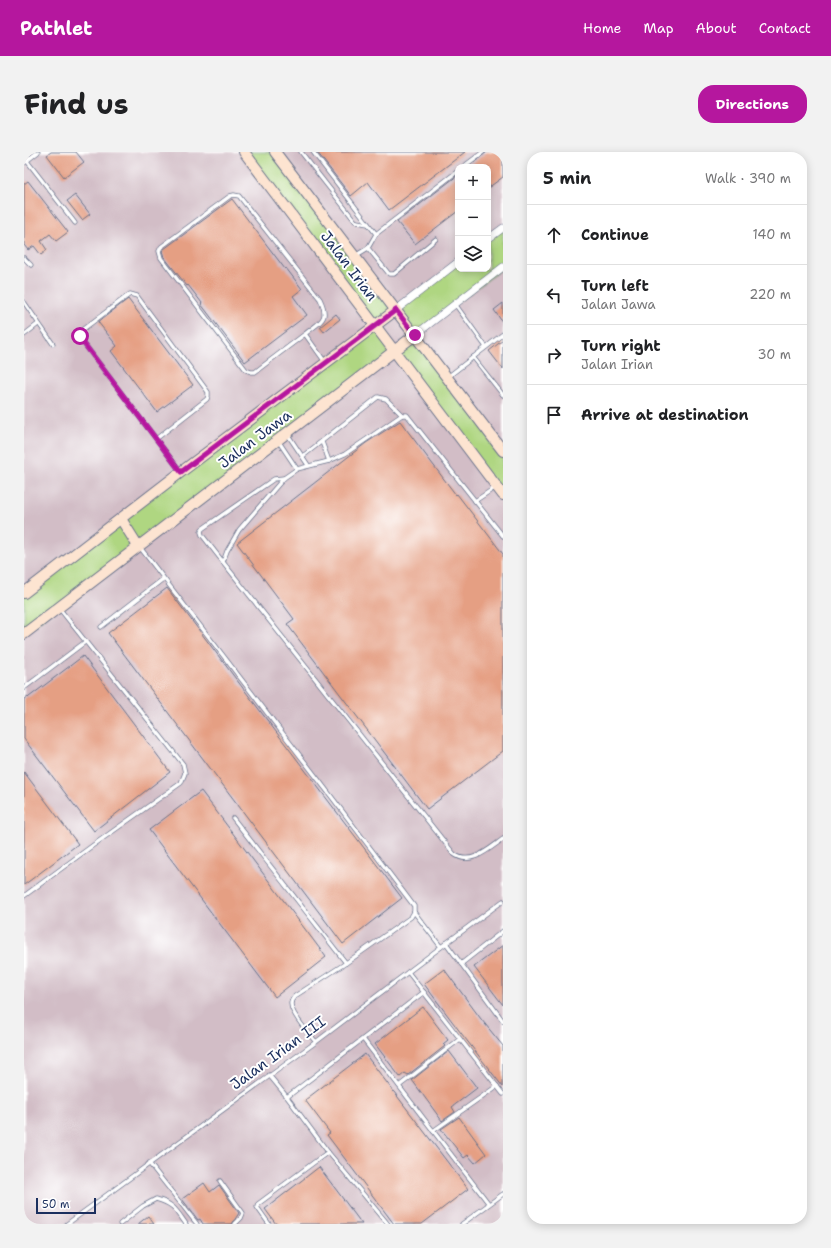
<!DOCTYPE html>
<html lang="en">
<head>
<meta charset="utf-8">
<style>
	:root { --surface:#fff; --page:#f2f2f2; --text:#202124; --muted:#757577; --line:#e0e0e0; --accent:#b5179e }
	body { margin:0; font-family:"Shantell Sans",sans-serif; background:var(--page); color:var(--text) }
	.controls { position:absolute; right:12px; top:12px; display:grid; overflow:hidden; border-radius:8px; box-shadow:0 2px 10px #0003 }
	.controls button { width:36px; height:36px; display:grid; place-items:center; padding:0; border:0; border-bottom:1px solid var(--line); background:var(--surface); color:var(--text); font:20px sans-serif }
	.scale { position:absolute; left:12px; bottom:10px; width:60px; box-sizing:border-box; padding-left:4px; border:2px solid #1b2f5e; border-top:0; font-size:11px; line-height:14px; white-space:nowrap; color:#1b2f5e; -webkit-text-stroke:3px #fff; paint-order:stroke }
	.stop { position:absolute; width:12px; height:12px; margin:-9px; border:3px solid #b5179e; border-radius:50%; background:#fff }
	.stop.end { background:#b5179e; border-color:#fff; box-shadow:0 1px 4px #0008 }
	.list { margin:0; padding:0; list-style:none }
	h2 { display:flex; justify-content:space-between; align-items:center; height:52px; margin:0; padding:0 16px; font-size:17px }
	h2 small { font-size:13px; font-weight:400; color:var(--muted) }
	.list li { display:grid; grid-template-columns:26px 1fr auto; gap:12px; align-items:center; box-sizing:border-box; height:60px; padding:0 16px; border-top:1px solid var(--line) }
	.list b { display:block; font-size:15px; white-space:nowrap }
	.list p { margin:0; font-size:13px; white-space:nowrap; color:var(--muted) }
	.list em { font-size:13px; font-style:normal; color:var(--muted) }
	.icon { flex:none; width:22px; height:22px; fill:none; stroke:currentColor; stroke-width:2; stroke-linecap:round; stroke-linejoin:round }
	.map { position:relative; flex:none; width:479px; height:1072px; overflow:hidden; border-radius:16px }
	header { display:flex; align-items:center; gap:24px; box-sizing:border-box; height:56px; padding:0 20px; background:var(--accent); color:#fff }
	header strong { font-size:19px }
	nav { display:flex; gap:22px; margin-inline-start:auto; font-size:14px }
	.intro { display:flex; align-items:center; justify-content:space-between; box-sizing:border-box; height:96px; padding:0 24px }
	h1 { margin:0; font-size:28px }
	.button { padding:10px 18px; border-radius:16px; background:var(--accent); color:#fff; font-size:14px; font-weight:700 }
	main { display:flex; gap:24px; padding:0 24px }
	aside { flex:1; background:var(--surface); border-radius:16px; box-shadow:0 2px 10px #0003 }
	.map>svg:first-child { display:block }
	.industrial { fill:#d2bdc6; fill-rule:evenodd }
	.green { fill:#afd681; stroke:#658270; fill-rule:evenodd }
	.building { fill:#e59f83 }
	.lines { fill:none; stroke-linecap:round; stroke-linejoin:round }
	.lane-casing { stroke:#68718a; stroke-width:5 }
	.street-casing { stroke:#68718a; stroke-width:8 }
	.secondary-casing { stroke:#68718a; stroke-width:12 }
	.lane { stroke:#fff; stroke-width:3.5 }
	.street { stroke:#fff; stroke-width:7 }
	.secondary { stroke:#fde4d1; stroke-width:10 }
	.route { stroke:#b5179e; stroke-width:5 }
	.labels { text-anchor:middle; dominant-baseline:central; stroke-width:4; stroke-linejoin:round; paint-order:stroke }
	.street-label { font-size:15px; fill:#1b2f5e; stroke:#fff }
</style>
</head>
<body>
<header>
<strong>Pathlet</strong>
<nav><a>Home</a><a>Map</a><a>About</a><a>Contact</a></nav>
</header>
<div class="intro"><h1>Find us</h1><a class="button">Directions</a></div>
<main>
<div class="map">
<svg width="479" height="1072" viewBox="0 0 479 1072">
	<rect width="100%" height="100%" fill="#fff"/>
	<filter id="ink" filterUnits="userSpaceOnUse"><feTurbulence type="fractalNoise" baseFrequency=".025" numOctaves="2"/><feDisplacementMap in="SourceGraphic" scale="8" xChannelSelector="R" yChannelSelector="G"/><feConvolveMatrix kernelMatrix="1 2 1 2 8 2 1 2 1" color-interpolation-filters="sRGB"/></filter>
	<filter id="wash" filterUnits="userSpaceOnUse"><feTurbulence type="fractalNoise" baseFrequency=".012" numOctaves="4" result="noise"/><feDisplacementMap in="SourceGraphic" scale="16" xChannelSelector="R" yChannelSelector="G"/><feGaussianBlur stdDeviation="0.9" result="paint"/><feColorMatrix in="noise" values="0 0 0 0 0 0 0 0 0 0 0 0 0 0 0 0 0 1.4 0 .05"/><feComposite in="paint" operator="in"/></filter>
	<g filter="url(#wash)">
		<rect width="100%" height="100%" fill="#f7ecdb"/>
		<!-- industrial -->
		<path class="industrial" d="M0,0H479V1072H0ZM434,15H464V117H434Z"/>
		<!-- green -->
		<path class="green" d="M220,0H251L372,158L434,110V117H464V87L479,76V116L391,183L479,299V343L370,200L0,481V441L351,174ZM372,159L390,183L370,199L351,173Z"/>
		<g id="blocks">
			<!-- building -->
			<g class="building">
				<polygon points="27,0 52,0 60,10 40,25 23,3"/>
				<polygon points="293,0 441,0 365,58 344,30 327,44"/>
				<polygon points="463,0 479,0 479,25 464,36 464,15 444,15"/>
				<polygon points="434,23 434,59 391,92 373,70"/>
				<polygon points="4,29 44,80 32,89 26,82 17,89 23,98 17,103 10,94 4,98 0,93 0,32"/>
				<polygon points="51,43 66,62 58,68 43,49"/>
				<polygon points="208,47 261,117 262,116 278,137 269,144 283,163 221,210 177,152 178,151 164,133 163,134 140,105 138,99 140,97"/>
				<polygon points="104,147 169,233 133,260 87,199 93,194 74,170"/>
				<polygon points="479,151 479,171 470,158"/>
				<polygon points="312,162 316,167 300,180 296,175"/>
				<polygon points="479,188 479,217 465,199"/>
				<polygon points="376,269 432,343 433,342 479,402 479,599 403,657 263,472 270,467 213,391 342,291"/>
				<polygon points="143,436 378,746 319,792 84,481"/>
				<polygon points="59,504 146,620 70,679 0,587 0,547 4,544 5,545"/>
				<polygon points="0,620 54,692 0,733"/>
				<polygon points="177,639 302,805 251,845 125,678"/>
				<polygon points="479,793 479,853 450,815"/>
				<polygon points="420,817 457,867 479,894 479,935 437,881 400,832"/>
				<polygon points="399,855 424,888 419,892 421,894 384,923 381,921 376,925 351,892"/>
				<polygon points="425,899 453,936 428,955 431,960 418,969 388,928"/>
				<polygon points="341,902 444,1037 398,1072 370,1072 303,983 306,981 281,948"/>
				<polygon points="435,965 462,1002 451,1011 444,1003 440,1006 417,977"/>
				<polygon points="295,1015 338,1072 252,1072 241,1057"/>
				<polygon points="180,1031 186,1040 195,1033 215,1061 208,1072 179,1072 176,1067 174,1068 158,1047"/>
				<polygon points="124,1064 130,1072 114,1072"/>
			</g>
		</g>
	</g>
	<g filter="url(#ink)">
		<use href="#blocks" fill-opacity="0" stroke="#68718a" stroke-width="1"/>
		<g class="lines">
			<defs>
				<g id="lane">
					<polyline points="277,0 331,69 333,70 344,72"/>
					<polyline points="289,0 352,82 344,96 331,104"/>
					<polyline points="3,9 51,71"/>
					<polyline points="0,11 14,0"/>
					<polyline points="439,15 459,0"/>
					<polyline points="352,82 434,19"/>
					<polyline points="344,96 365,122 370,122 412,87"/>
					<polyline points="0,106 7,113"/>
					<polyline points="0,150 29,192"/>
					<polyline points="431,152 462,195"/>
					<path d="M281,182C297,169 306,168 296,147L215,44L210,43L206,44L137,95L135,99L137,106L222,218L227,220H231L281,182L301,210"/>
					<polyline points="0,183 14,172"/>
					<polyline points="449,205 479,243"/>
					<polyline points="425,224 479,182"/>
					<polyline points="264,283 284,313"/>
					<polyline points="132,287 183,247 184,244 184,240 113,144 106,142 58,178 56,184 58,189 157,320"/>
					<polyline points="255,290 273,317"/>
					<polyline points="298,290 305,309"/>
					<polyline points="279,304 354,245 362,247 378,263"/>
					<polyline points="451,349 472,335"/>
					<path d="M479,384L383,263H378L321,302L305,309L273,317L260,326L215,378L203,399L199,410L430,702C446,715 466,696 479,687"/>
					<path d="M115,394L310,648L390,754V760L387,765L322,811L271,844C269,846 267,849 267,852C267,862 285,882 292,890"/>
					<polyline points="199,410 178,383 177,380 178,377 250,327 260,326"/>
					<polyline points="77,475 139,427"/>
					<polyline points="0,536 61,490"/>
					<polyline points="209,666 322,811"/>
					<polyline points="0,744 68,694 157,631 161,621 159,612 35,456"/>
					<polyline points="390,760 417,795"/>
					<polyline points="422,791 479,869"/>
					<polyline points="437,812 479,779"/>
					<polyline points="384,820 479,942"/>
					<polyline points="339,887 465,1052"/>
					<polyline points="245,923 263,945"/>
					<polyline points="375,934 436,887"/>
					<polyline points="409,979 473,934"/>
					<polyline points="125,1011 173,1072"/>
					<polyline points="196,1029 219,1061 217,1066 211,1072"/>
					<polyline points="43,1072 292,890 417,795 479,749"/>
					<path d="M96,1072L119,1054L132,1047C150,1052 152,1058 162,1072"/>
					<polyline points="245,1072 233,1055 234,1052 304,1000"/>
					<polyline points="364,1072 304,1000 263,945 400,840"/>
					<polyline points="438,1072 479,1042"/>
				</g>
				<g id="street">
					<polyline points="464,87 479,76"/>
					<polyline points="372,158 434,110"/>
					<polyline points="391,183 479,115"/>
				</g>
				<g id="secondary">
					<polyline points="220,0 479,343"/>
					<polyline points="251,0 479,299"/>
					<polyline points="97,367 114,394"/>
					<polyline points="0,441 157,320 372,158"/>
					<polyline points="0,482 391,183"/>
				</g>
			</defs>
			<!-- lane casing -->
			<use href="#lane" class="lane-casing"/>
			<!-- street casing -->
			<use href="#street" class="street-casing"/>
			<!-- secondary casing -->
			<use href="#secondary" class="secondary-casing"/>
			<!-- lane -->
			<use href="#lane" class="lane"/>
			<!-- street -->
			<use href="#street" class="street"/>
			<!-- secondary -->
			<use href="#secondary" class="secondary"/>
		</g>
	</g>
	<g class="lines" filter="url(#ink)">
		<!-- route -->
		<polyline class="route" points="56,184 58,189 157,320 372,158 391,183"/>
	</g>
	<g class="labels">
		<!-- street labels -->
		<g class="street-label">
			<text transform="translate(325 114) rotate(53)">Jalan Irian</text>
			<text transform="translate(231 287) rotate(-37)">Jalan Jawa</text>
			<text transform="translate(254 901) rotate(-36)">Jalan Irian III</text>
		</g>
	</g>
</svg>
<div class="controls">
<button>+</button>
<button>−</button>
<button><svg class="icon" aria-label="layers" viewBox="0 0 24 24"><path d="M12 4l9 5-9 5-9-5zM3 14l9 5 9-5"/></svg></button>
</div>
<div class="scale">50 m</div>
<div class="stop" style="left:56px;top:184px"></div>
<div class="stop end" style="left:391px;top:183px"></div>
</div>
<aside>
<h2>5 min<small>Walk · 390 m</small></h2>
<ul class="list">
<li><svg class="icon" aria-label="ahead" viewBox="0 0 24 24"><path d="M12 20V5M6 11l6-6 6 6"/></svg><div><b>Continue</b></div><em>140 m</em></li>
<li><svg class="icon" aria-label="left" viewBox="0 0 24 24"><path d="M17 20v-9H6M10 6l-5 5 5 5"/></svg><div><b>Turn left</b><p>Jalan Jawa</p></div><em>220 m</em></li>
<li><svg class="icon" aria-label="right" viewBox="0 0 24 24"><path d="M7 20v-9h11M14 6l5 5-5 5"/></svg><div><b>Turn right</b><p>Jalan Irian</p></div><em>30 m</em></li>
<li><svg class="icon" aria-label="arrive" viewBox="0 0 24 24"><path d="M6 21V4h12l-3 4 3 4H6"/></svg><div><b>Arrive at destination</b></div></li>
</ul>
</aside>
</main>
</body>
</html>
